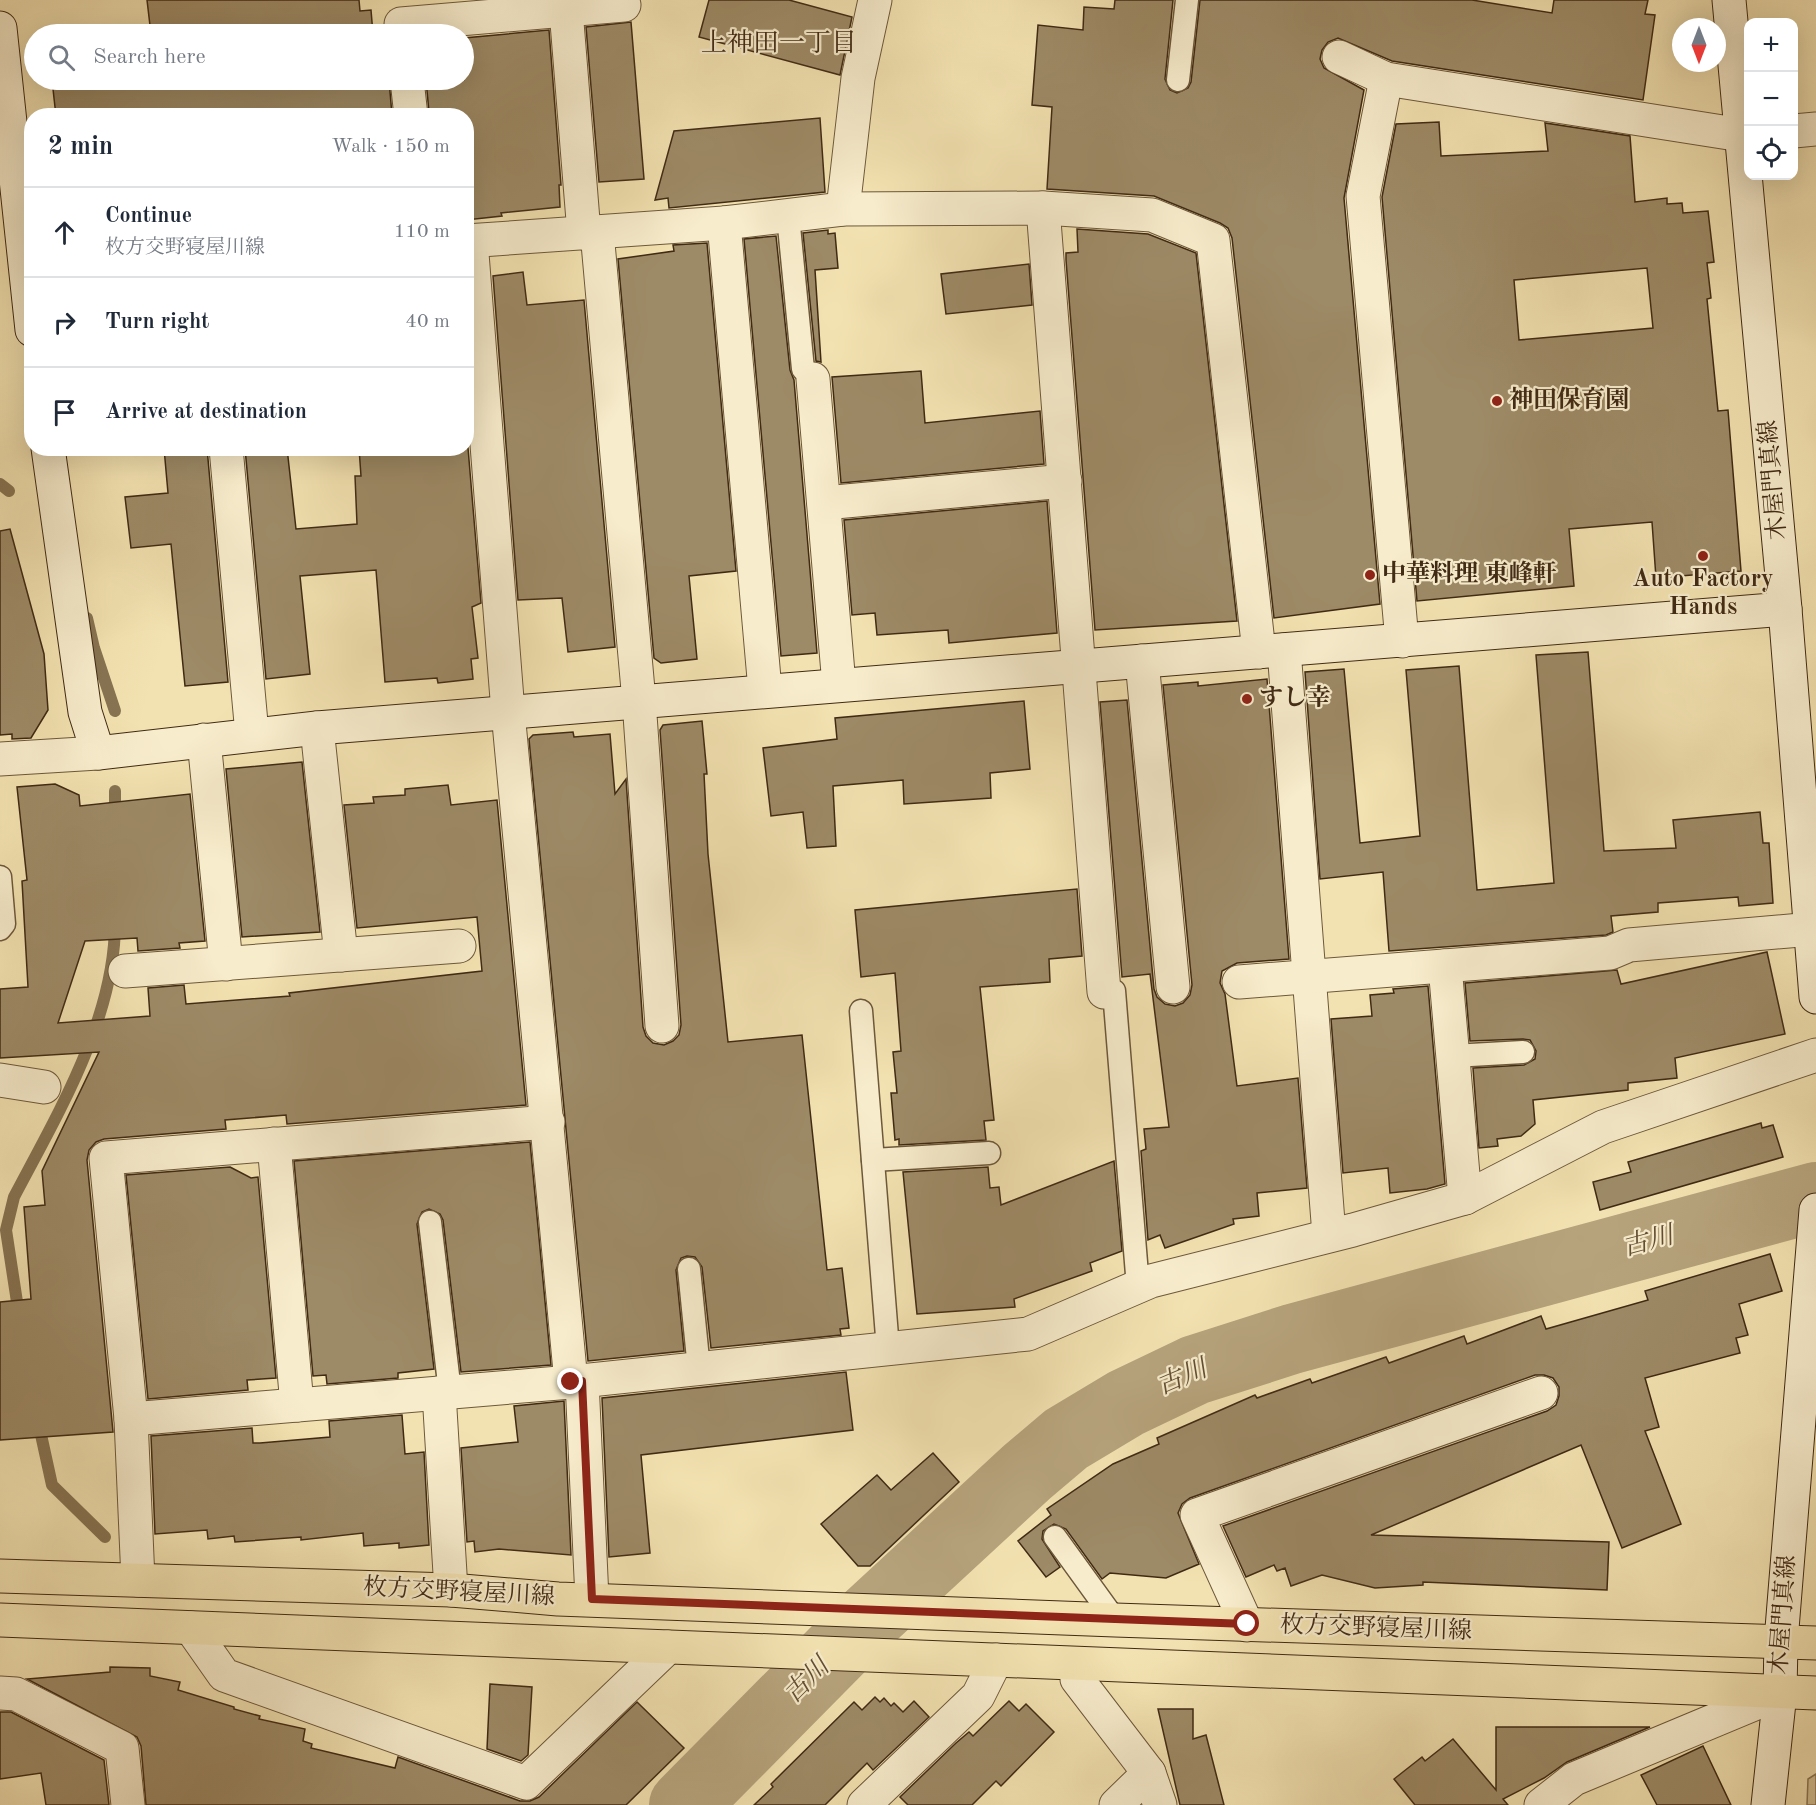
<!DOCTYPE html>
<html lang="en">
<head>
<meta charset="utf-8">
<style>
	:root { --surface:#fff; --page:#f2f2f3; --text:#1f2937; --muted:#747a83; --line:#e0e1e3 }
	body { margin:0; font-family:"Old Standard TT","Noto Serif JP",serif; background:var(--page); color:var(--text) }
	.controls { position:absolute; right:18px; top:18px; display:grid; overflow:hidden; border-radius:12px; box-shadow:0 6px 24px #0002 }
	.controls button { width:54px; height:54px; display:grid; place-items:center; padding:0; border:0; border-bottom:2px solid var(--line); background:var(--surface); color:var(--text); font:30px sans-serif }
	.compass { position:absolute; left:1672px; top:18px; width:54px; height:54px; border-radius:50%; background:var(--surface); box-shadow:0 6px 24px #0002; rotate:180deg }
	.stop { position:absolute; width:18px; height:18px; margin:-14px; border:4px solid #8f2418; border-radius:50%; background:#fff }
	.stop.end { background:#8f2418; border-color:#fff; box-shadow:0 2px 6px #0008 }
	.list { margin:0; padding:0; list-style:none }
	h2 { display:flex; justify-content:space-between; align-items:center; height:78px; margin:0; padding:0 24px; font-size:26px }
	h2 small { font-size:20px; font-weight:400; color:var(--muted) }
	.list li { display:grid; grid-template-columns:39px 1fr auto; gap:18px; align-items:center; box-sizing:border-box; height:90px; padding:0 24px; border-top:2px solid var(--line) }
	.list b { display:block; font-size:22px; white-space:nowrap }
	.list p { margin:0; font-size:20px; white-space:nowrap; color:var(--muted) }
	.list em { font-size:20px; font-style:normal; color:var(--muted) }
	.icon { flex:none; width:33px; height:33px; fill:none; stroke:currentColor; stroke-width:2; stroke-linecap:round; stroke-linejoin:round }
	.map { position:relative; flex:none; width:1816px; height:1805px; overflow:hidden }
	.search { position:absolute; background:var(--surface); box-shadow:0 6px 24px #0002; left:24px; top:24px; width:450px; height:66px; display:flex; align-items:center; gap:15px; box-sizing:border-box; padding:0 21px; border-radius:33px; color:var(--muted); font-size:22px }
	.panel { position:absolute; background:var(--surface); box-shadow:0 6px 24px #0002; left:24px; top:108px; width:450px; height:348px; border-radius:24px }
	.map>svg:first-child { display:block }
	.green { fill:#d5c396; stroke:#8a7655; stroke-width:1.5 }
	.lines { fill:none; stroke-linecap:round; stroke-linejoin:round }
	.stream { stroke:#877352; stroke-width:12 }
	.river { stroke:#b6a37c; stroke-width:70 }
	.building { fill:#9d8a66; stroke:#402a14; stroke-width:1.5; fill-rule:evenodd }
	.lane-casing { stroke:#6d583b; stroke-width:25 }
	.street-casing { stroke:#6d583b; stroke-width:35 }
	.secondary-casing { stroke:#402a14; stroke-width:35 }
	.primary-casing { stroke:#402a14; stroke-width:35 }
	.lane { stroke:#f7eccc; stroke-width:22 }
	.street { stroke:#f7eccc; stroke-width:33 }
	.secondary { stroke:#f7eccc; stroke-width:33 }
	.primary { stroke:#f3e2b1; stroke-width:33 }
	.route { stroke:#8f2418; stroke-width:8 }
	.poi-dot { fill:#8f2418; stroke:#f7eccc; stroke-width:2 }
	.labels { text-anchor:middle; dominant-baseline:central; stroke-width:4.5; stroke-linejoin:round; paint-order:stroke }
	.poi-label { font-size:24px; font-weight:bold; fill:#402a14; stroke:#f7eccc; text-anchor:start }
	.street-label { font-size:24px; fill:#402a14; stroke:#f7eccc }
	.neighbourhood-label { font-size:26px; fill:#402a14; stroke:#f7eccc }
	.water-label { font-size:26px; font-style:italic; fill:#634e33; stroke:#f7eccc }
</style>
</head>
<body>
<div class="map">
<svg width="1816" height="1805" viewBox="0 0 1816 1805">
	<rect width="100%" height="100%" fill="#f3e2b1"/>
	<filter id="stains"><feTurbulence type="fractalNoise" baseFrequency=".00333" numOctaves="4"/><feColorMatrix values="0 0 0 0 .2 0 0 0 0 .09 0 0 0 0 .02 0 0 0 .5 -.17"/></filter>
	<radialGradient id="worn" r=".72"><stop offset=".6" stop-color="#630" stop-opacity="0"/><stop offset="1" stop-color="#630" stop-opacity=".3"/></radialGradient>
	<!-- green -->
	<polygon class="green" points="1816,1774 1816,1805 1807,1805 1808,1779"/>
	<g class="lines">
		<!-- stream -->
		<g class="stream">
			<polyline points="0,484 9,491"/>
			<polyline points="87,618 94,648 115,711"/>
			<polyline points="115,819 115,791"/>
			<path d="M19,1315L6,1230L14,1197C57,1115 115,1019 115,923"/>
			<polyline points="38,1421 52,1485 105,1537"/>
		</g>
		<!-- river -->
		<polyline class="river" points="684,1805 869,1618 1027,1472 1066,1439 1126,1403 1195,1370 1292,1339 1816,1197"/>
	</g>
	<!-- building -->
	<g class="building">
		<polygon points="147,0 359,0 360,11 371,10 373,34 151,34"/>
		<polygon points="709,0 789,0 852,17 840,75 699,37"/>
		<polygon points="1115,0 1173,0 1165,79 1170,90 1177,93 1188,88 1191,82 1200,0 1472,0 1552,13 1554,0 1648,0 1645,14 1655,15 1643,100 1392,61 1338,38 1328,42 1322,50 1320,59 1324,68 1364,90 1344,198 1380,604 1274,618 1232,238 1228,228 1220,223 1154,196 1047,189 1052,107 1032,105 1038,25 1083,30 1084,7 1114,9"/>
		<polygon points="631,22 644,179 599,182 586,27"/>
		<polygon points="549,30 561,185 559,185 560,207 501,213 502,216 466,220 466,116 435,116 435,111 429,112 426,80 464,80 464,38"/>
		<polygon points="52,80 389,80 392,115 56,116"/>
		<polygon points="820,118 825,192 669,208 668,198 655,200 674,131"/>
		<path d="M1439,122L1441,156L1548,151L1545,123L1630,136L1635,202L1667,198V204L1682,203L1683,213L1708,211L1714,262L1707,263L1711,298L1707,299L1718,411L1728,410L1741,571L1656,578L1652,522L1569,529L1574,586L1417,601L1382,197L1396,124ZM1647,268L1653,328L1519,340L1514,280Z"/>
		<polygon points="1077,229 1148,234 1196,253 1237,621 1095,630 1066,260 1066,253 1078,252"/>
		<polygon points="828,230 828,234 835,233 838,268 815,270 821,362 816,361 803,233"/>
		<polygon points="776,236 790,370 794,380 817,653 781,656 744,239"/>
		<polygon points="707,243 736,571 689,576 697,659 661,663 654,658 618,259 674,251 673,245"/>
		<polygon points="1029,264 1032,305 946,314 941,274"/>
		<polygon points="523,272 527,305 584,300 615,647 568,652 562,598 518,600 493,276"/>
		<polygon points="921,371 925,423 1040,411 1044,464 841,483 832,377"/>
		<polygon points="164,448 207,448 228,682 185,686 171,544 131,548 125,497 168,493"/>
		<polygon points="245,448 287,448 296,529 357,524 355,476 361,476 359,448 468,448 481,603 472,607 478,658 471,659 473,679 438,683 437,678 385,682 376,570 300,576 310,674 266,679"/>
		<polygon points="1047,501 1057,633 949,643 948,630 877,635 875,613 852,615 844,520"/>
		<polygon points="10,529 44,654 48,710 31,738 12,739 12,734 0,735 0,531"/>
		<polygon points="1588,652 1604,851 1676,848 1673,820 1760,812 1763,843 1769,843 1773,903 1739,906 1738,897 1658,903 1658,912 1611,916 1613,932 1606,935 1389,951 1383,872 1320,879 1305,672 1344,669 1360,843 1420,836 1406,670 1459,666 1477,890 1554,883 1536,655"/>
		<polygon points="1267,679 1289,959 1237,963 1222,971 1220,983 1225,994 1237,1086 1298,1078 1307,1188 1257,1193 1259,1216 1233,1219 1234,1224 1165,1248 1160,1235 1148,1240 1141,1151 1146,1149 1144,1129 1169,1127 1150,974 1122,977 1100,702 1127,700 1154,989 1157,997 1165,1004 1175,1006 1183,1003 1190,995 1192,985 1163,685 1198,682 1198,686"/>
		<polygon points="1024,701 1030,769 990,773 991,798 904,804 903,780 833,786 836,846 807,848 803,812 771,816 763,748 837,739 835,718"/>
		<polygon points="702,721 707,774 704,774 708,854 728,1042 802,1035 827,1270 842,1268 849,1328 840,1329 841,1335 711,1348 702,1267 695,1257 687,1256 681,1258 676,1270 684,1351 588,1361 529,739 533,735 573,732 574,737 610,734 615,794 626,779 643,1027 646,1036 653,1043 664,1045 673,1041 679,1035 681,1025 660,730 663,725"/>
		<polygon points="302,762 320,932 242,937 226,769"/>
		<polygon points="55,784 79,795 80,806 190,794 205,941 179,943 180,948 138,951 137,938 85,941 58,1023 150,1016 148,988 184,985 186,1004 290,996 289,993 482,971 477,917 357,928 344,805 374,803 373,797 405,795 405,789 448,785 451,805 497,800 526,1105 287,1124 286,1115 225,1120 226,1129 104,1139 96,1142 89,1150 87,1160 113,1432 0,1440 0,1302 31,1299 24,1207 45,1205 42,1171 99,1052 0,1058 0,989 28,987 22,881 27,880 17,787"/>
		<polygon points="1077,889 1082,956 1049,959 1050,982 980,987 994,1120 984,1121 986,1140 899,1145 899,1139 895,1140 891,1093 897,1093 893,1052 901,1051 895,973 861,977 855,910"/>
		<polygon points="1767,952 1785,1034 1675,1058 1677,1078 1628,1083 1628,1090 1533,1100 1535,1124 1521,1136 1497,1139 1498,1146 1479,1148 1473,1068 1524,1065 1535,1059 1536,1051 1530,1040 1523,1039 1470,1041 1465,983 1617,970 1621,984"/>
		<polygon points="1428,986 1445,1184 1427,1189 1390,1193 1388,1168 1343,1173 1331,1019 1372,1016 1370,995 1394,993 1393,989"/>
		<polygon points="1761,1123 1762,1128 1773,1125 1783,1157 1600,1210 1593,1182 1631,1172 1628,1162"/>
		<polygon points="530,1142 551,1365 461,1372 443,1220 440,1214 429,1209 422,1212 417,1224 434,1369 398,1373 398,1378 327,1384 326,1375 313,1376 294,1161"/>
		<polygon points="1114,1161 1122,1251 1090,1263 1092,1271 1014,1299 1015,1307 917,1314 903,1172 988,1167 990,1188 999,1187 1001,1205"/>
		<polygon points="230,1167 251,1178 258,1177 276,1378 247,1380 248,1390 148,1399 126,1175"/>
		<polygon points="1770,1254 1782,1291 1739,1304 1748,1335 1736,1338 1740,1353 1645,1378 1659,1427 1645,1431 1681,1524 1622,1548 1581,1445 1371,1535 1609,1542 1607,1590 1423,1582 1423,1585 1375,1588 1322,1575 1291,1586 1285,1568 1277,1571 1274,1565 1246,1577 1223,1526 1547,1411 1556,1405 1559,1396 1559,1387 1553,1378 1544,1375 1535,1375 1190,1498 1182,1504 1178,1513 1199,1564 1166,1578 1110,1573 1102,1579 1066,1529 1054,1524 1043,1531 1042,1539 1060,1567 1046,1577 1018,1541 1051,1515 1047,1509 1113,1464 1159,1444 1157,1438 1255,1395 1257,1398 1310,1379 1312,1383 1386,1357 1389,1363 1464,1336 1467,1344 1541,1316 1546,1329 1648,1300 1645,1291"/>
		<polygon points="846,1372 853,1430 641,1455 650,1553 609,1557 602,1398"/>
		<polygon points="564,1401 571,1555 499,1549 475,1552 474,1541 467,1542 461,1448 518,1442 514,1406"/>
		<polygon points="402,1415 405,1454 424,1452 429,1545 399,1548 399,1543 364,1546 363,1533 301,1540 301,1537 235,1542 234,1536 208,1539 207,1530 155,1534 151,1436 252,1428 253,1443 260,1443 330,1437 329,1421"/>
		<polygon points="933,1453 959,1482 870,1566 858,1566 821,1524 877,1475 891,1490"/>
		<polygon points="110,1667 150,1668 150,1676 180,1682 178,1690 234,1707 234,1709 260,1716 259,1719 305,1729 303,1741 312,1744 311,1748 395,1768 398,1757 520,1801 530,1801 539,1797 637,1702 684,1748 626,1805 146,1805 141,1746 137,1737 27,1679 110,1672"/>
		<polygon points="490,1684 532,1687 528,1755 521,1761 487,1749"/>
		<polygon points="875,1697 880,1702 884,1698 891,1706 894,1703 903,1712 914,1701 929,1717 873,1770 867,1763 825,1805 754,1805 773,1787 771,1784 854,1702 862,1710"/>
		<polygon points="1009,1701 1019,1711 1026,1704 1054,1732 1001,1786 996,1781 972,1805 908,1805 900,1797 956,1743 969,1732 973,1736"/>
		<polygon points="1158,1709 1193,1709 1193,1739 1206,1735 1224,1805 1180,1805"/>
		<polygon points="0,1712 11,1712 104,1760 109,1805 46,1805 41,1773 0,1779"/>
		<polygon points="1496,1727 1650,1727 1567,1762 1544,1778 1503,1799 1508,1805 1415,1805 1394,1779 1422,1757 1425,1761 1453,1739 1496,1790"/>
		<polygon points="1703,1746 1731,1805 1657,1805 1641,1775"/>
	</g>
	<g class="lines">
		<defs>
			<g id="lane">
				<polyline points="1178,80 1187,0"/>
				<polyline points="788,216 803,369 813,379"/>
				<polyline points="0,877 4,924 0,929"/>
				<polyline points="1114,991 1138,1287"/>
				<polyline points="861,1011 888,1349"/>
				<polyline points="1453,1056 1523,1052"/>
				<polyline points="873,1160 989,1153"/>
				<polyline points="430,1222 450,1392"/>
				<polyline points="689,1269 699,1369"/>
				<polyline points="1055,1537 1115,1620"/>
			</g>
			<g id="street">
				<polyline points="566,10 584,233"/>
				<polyline points="401,24 624,5"/>
				<polyline points="1339,57 1386,79 1748,136"/>
				<polyline points="1386,79 1363,196 1402,641"/>
				<polyline points="407,80 411,116"/>
				<polyline points="1794,131 1816,129"/>
				<polyline points="1043,208 1104,992"/>
				<polyline points="843,209 858,78 875,0"/>
				<polyline points="724,223 765,690"/>
				<polyline points="597,232 639,701 662,1026"/>
				<polyline points="466,241 724,223 843,209 1043,208 1152,215 1213,240 1259,652"/>
				<polyline points="471,241 508,712 571,1382"/>
				<polyline points="813,379 839,685"/>
				<polyline points="226,448 252,734"/>
				<polyline points="824,503 1065,481"/>
				<polyline points="1284,650 1329,1235"/>
				<polyline points="1142,661 1173,987"/>
				<polyline points="317,728 341,955"/>
				<polyline points="204,740 226,964"/>
				<polyline points="0,759 98,753"/>
				<polyline points="1445,966 1465,1198"/>
				<polyline points="125,971 459,946"/>
				<polyline points="1239,982 1610,953 1629,945 1812,929"/>
				<polyline points="0,1080 44,1087"/>
				<polyline points="274,1144 297,1405"/>
				<polyline points="582,1381 592,1599"/>
				<polyline points="439,1393 451,1590"/>
				<polyline points="131,1419 571,1382 1028,1334 1151,1281 1353,1230 1465,1198 1603,1127 1816,1055"/>
				<polyline points="138,1580 131,1419 106,1158 548,1122"/>
				<polyline points="1247,1625 1197,1515 1541,1393"/>
				<polyline points="191,1628 224,1675 526,1783 668,1647"/>
				<polyline points="1079,1664 1077,1679 1149,1773 1160,1805"/>
				<polyline points="0,1693 16,1694 122,1748 128,1805"/>
				<polyline points="864,1805 978,1696 996,1660"/>
				<polyline points="1116,1805 1149,1773"/>
				<polyline points="1541,1805 1574,1779 1780,1693"/>
			</g>
			<g id="secondary">
				<polyline points="1729,0 1785,609 1816,997"/>
				<polyline points="0,28 32,330"/>
				<polyline points="48,448 85,712 98,753 317,728 1785,609"/>
				<polyline points="1768,1805 1780,1693 1781,1641 1816,1210"/>
			</g>
			<g id="primary">
				<polyline points="0,1576 451,1590 558,1599 1115,1620 1816,1643"/>
				<polyline points="0,1620 1816,1693"/>
			</g>
		</defs>
		<!-- lane casing -->
		<use href="#lane" class="lane-casing"/>
		<!-- street casing -->
		<use href="#street" class="street-casing"/>
		<!-- secondary casing -->
		<use href="#secondary" class="secondary-casing"/>
		<!-- primary casing -->
		<use href="#primary" class="primary-casing"/>
		<!-- lane -->
		<use href="#lane" class="lane"/>
		<!-- street -->
		<use href="#street" class="street"/>
		<!-- secondary -->
		<use href="#secondary" class="secondary"/>
		<!-- primary -->
		<use href="#primary" class="primary"/>
	</g>
	<g class="lines">
		<!-- route -->
		<polyline class="route" points="571,1382 582,1381 592,1599 1247,1624"/>
	</g>
	<!-- markers -->
	<g class="poi-dot">
		<circle cx="1497" cy="401" r="6"/>
		<circle cx="1703" cy="556" r="6"/>
		<circle cx="1370" cy="575" r="6"/>
		<circle cx="1247" cy="699" r="6"/>
	</g>
	<g class="labels">
		<!-- poi labels -->
		<g class="poi-label">
			<text x="1509" y="401">神田保育園</text>
			<text x="1382" y="575">中華料理 東峰軒</text>
			<text x="1703" y="580" text-anchor="middle">Auto Factory<tspan x="1703" dy="28">Hands</tspan></text>
			<text x="1259" y="699">すし幸</text>
		</g>
		<!-- street labels -->
		<g class="street-label">
			<text transform="translate(1774 480) rotate(-95)">木屋門真線</text>
			<text transform="translate(459 1593) rotate(3)">枚方交野寝屋川線</text>
			<text transform="translate(1784 1615) rotate(-86)">木屋門真線</text>
			<text transform="translate(1376 1629) rotate(2)">枚方交野寝屋川線</text>
		</g>
		<!-- neighbourhood labels -->
		<g class="neighbourhood-label">
			<text x="779" y="44">上神田一丁目</text>
		</g>
		<!-- water labels -->
		<g class="water-label">
			<text transform="translate(1648 1242) rotate(-15)">古川</text>
			<text transform="translate(1182 1378) rotate(-23)">古川</text>
			<text transform="translate(807 1681) rotate(-45)">古川</text>
		</g>
	</g>
	<rect width="100%" height="100%" filter="url(#stains)"/>
	<rect width="100%" height="100%" fill="url(#worn)"/>
</svg>
<div class="controls">
<button>+</button>
<button>−</button>
<button><svg class="icon" aria-label="locate" viewBox="0 0 24 24"><circle cx="12" cy="12" r="6"/><path d="M12 2v4M12 18v4M2 12h4M18 12h4"/></svg></button>
</div>
<svg class="compass" viewBox="-18 -18 36 36"><path d="M0-13l5 13h-10z" fill="#e53935"/><path d="M0 13l5-13h-10z" fill="#747a83"/></svg>
<div class="stop" style="left:1247px;top:1624px"></div>
<div class="stop end" style="left:571px;top:1382px"></div>
<div class="search"><svg class="icon" aria-label="search" viewBox="0 0 24 24"><circle cx="10" cy="10" r="6"/><path d="M15 15l6 6"/></svg>Search here</div>
<section class="panel">
<h2>2 min<small>Walk · 150 m</small></h2>
<ul class="list">
<li><svg class="icon" aria-label="ahead" viewBox="0 0 24 24"><path d="M12 20V5M6 11l6-6 6 6"/></svg><div><b>Continue</b><p>枚方交野寝屋川線</p></div><em>110 m</em></li>
<li><svg class="icon" aria-label="right" viewBox="0 0 24 24"><path d="M7 20v-9h11M14 6l5 5-5 5"/></svg><div><b>Turn right</b></div><em>40 m</em></li>
<li><svg class="icon" aria-label="arrive" viewBox="0 0 24 24"><path d="M6 21V4h12l-3 4 3 4H6"/></svg><div><b>Arrive at destination</b></div></li>
</ul>
</section>
</div>
</body>
</html>
